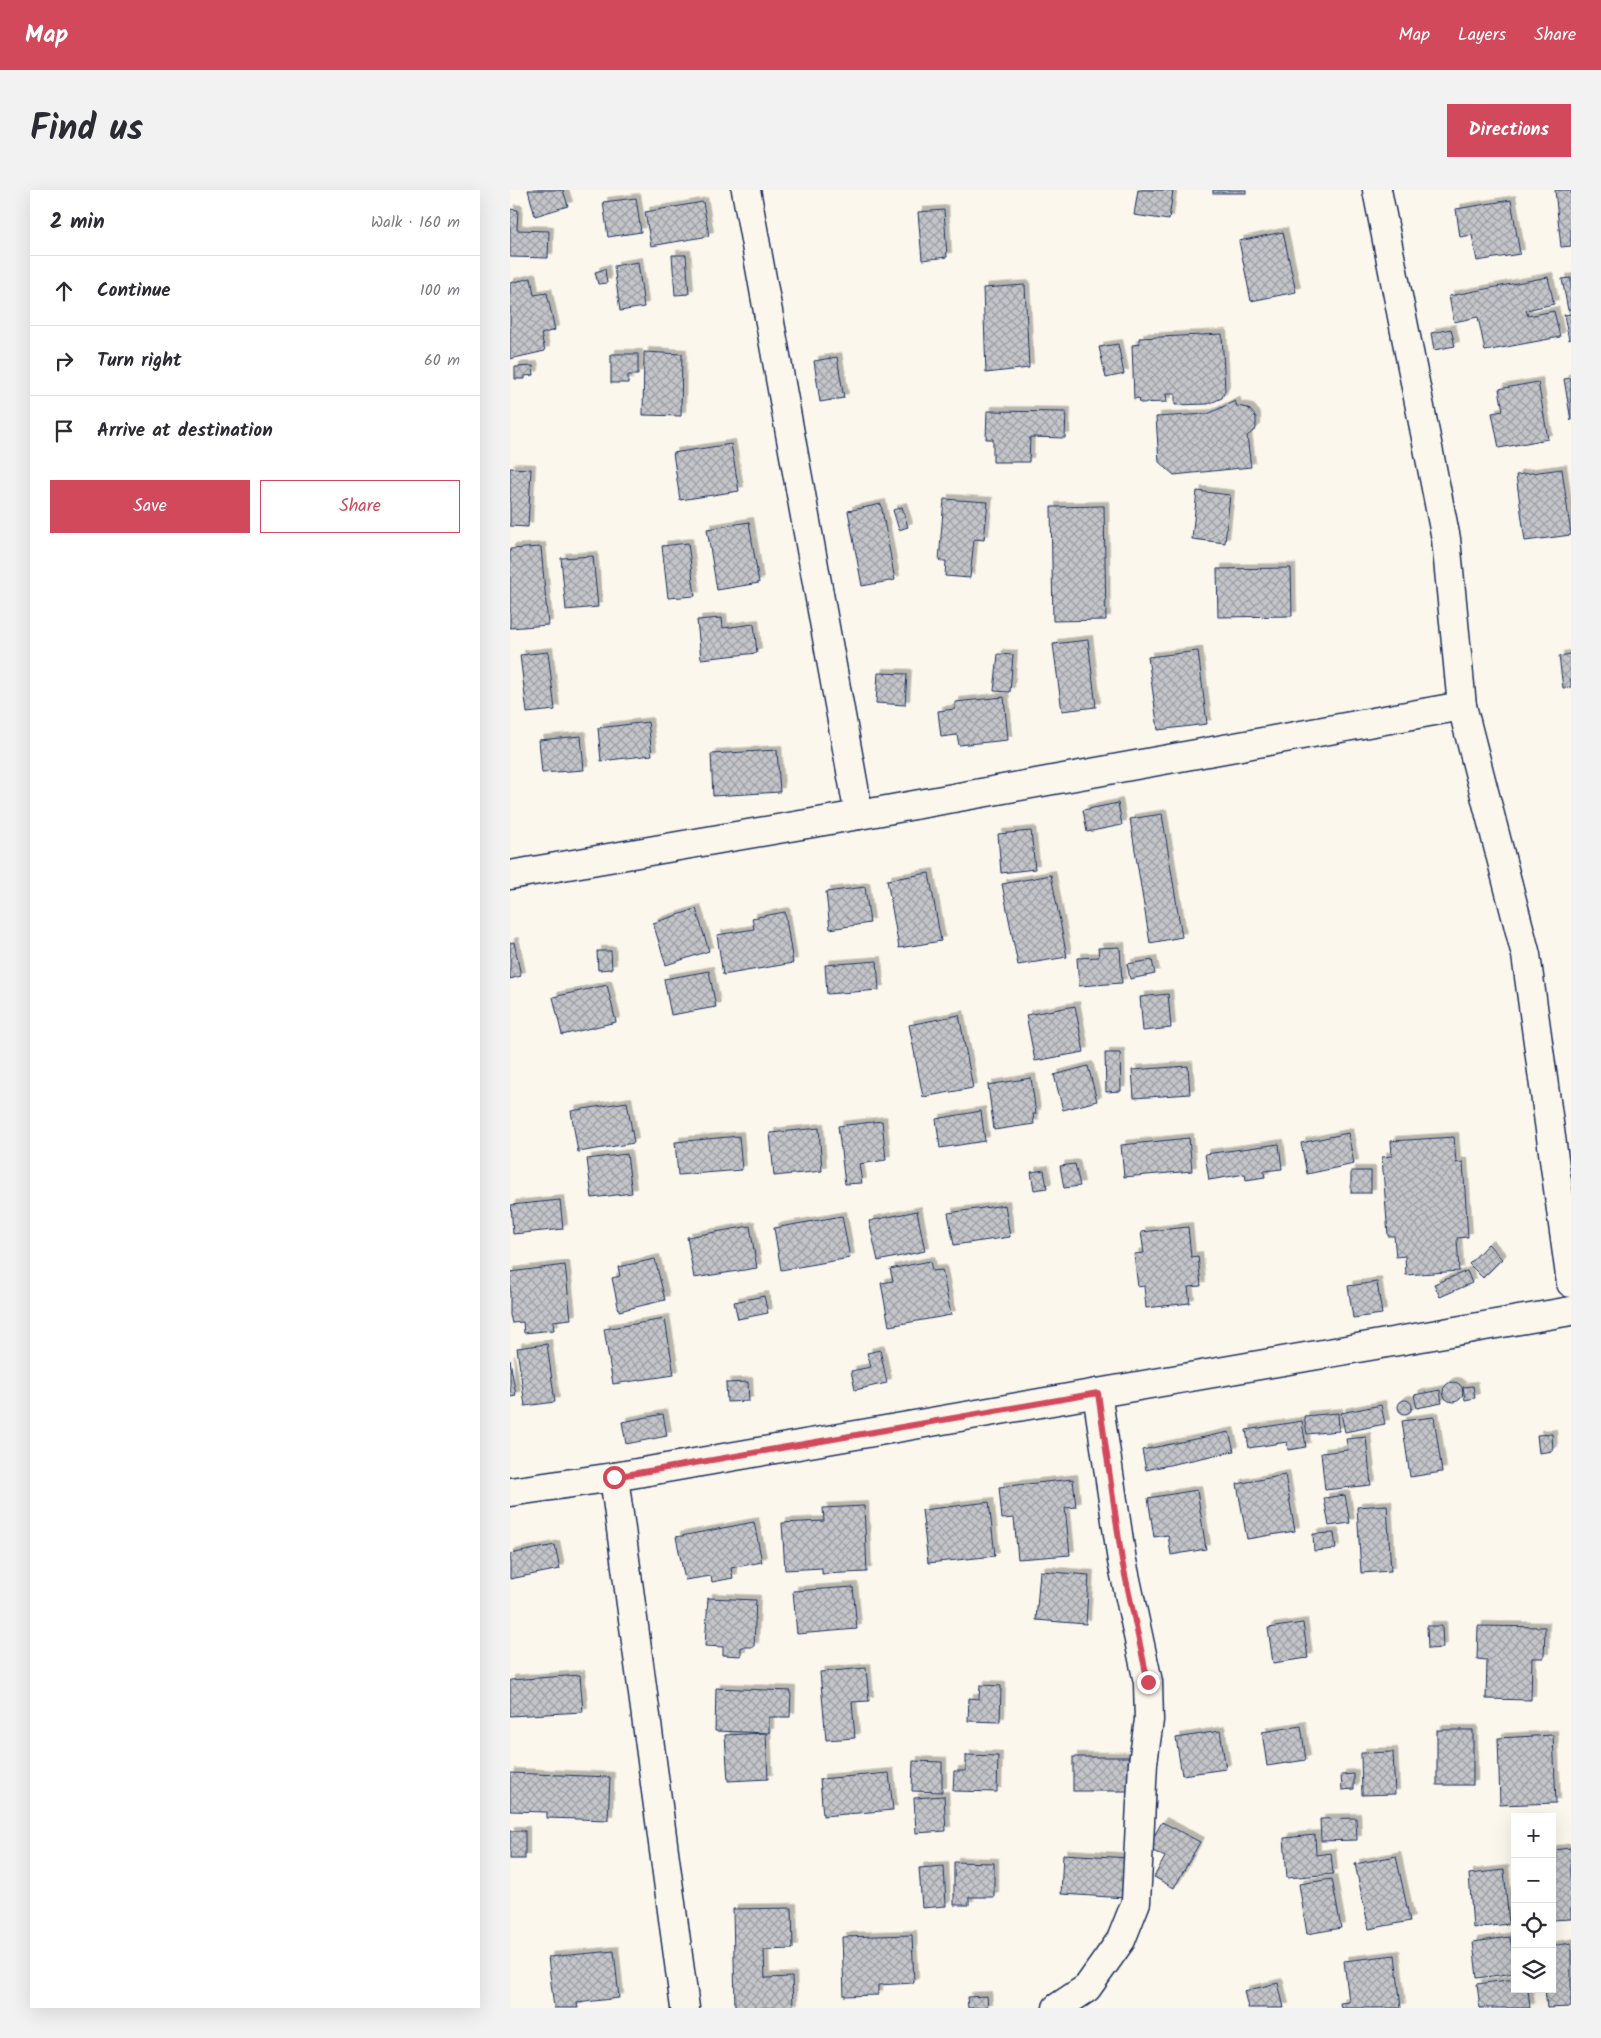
<!DOCTYPE html>
<html lang="en">
<head>
<meta charset="utf-8">
<style>
	:root { --surface:#fff; --page:#f2f2f3; --text:#2b2b33; --muted:#7c7c81; --line:#e1e1e2; --accent:#d1495b }
	body { margin:0; font-family:Kalam,sans-serif; background:var(--page); color:var(--text) }
	.controls { position:absolute; right:15px; bottom:15px; display:grid; overflow:hidden; border-radius:0px; box-shadow:0 5px 20px #0002 }
	.controls button { width:45px; height:45px; display:grid; place-items:center; padding:0; border:0; border-bottom:1px solid var(--line); background:var(--surface); color:var(--text); font:25px sans-serif }
	.stop { position:absolute; width:15px; height:15px; margin:-11px; border:4px solid #d1495b; border-radius:50%; background:#fff }
	.stop.end { background:#d1495b; border-color:#fff; box-shadow:0 1px 5px #0008 }
	.list { margin:0; padding:0; list-style:none }
	h2 { display:flex; justify-content:space-between; align-items:center; height:65px; margin:0; padding:0 20px; font-size:21px }
	h2 small { font-size:16px; font-weight:400; color:var(--muted) }
	.list li { display:grid; grid-template-columns:32px 1fr auto; gap:15px; align-items:center; box-sizing:border-box; height:70px; padding:0 20px; border-top:1px solid var(--line) }
	.list b { display:block; font-size:19px; white-space:nowrap }
	.list em { font-size:16px; font-style:normal; color:var(--muted) }
	.actions { display:flex; gap:10px; padding:15px 20px }
	.actions a { flex:1; padding:11px 0; border:1px solid var(--accent); border-radius:0px; text-align:center; font-size:18px; color:var(--accent) }
	.actions .main { background:var(--accent); color:#fff }
	.icon { flex:none; width:28px; height:28px; fill:none; stroke:currentColor; stroke-width:2; stroke-linecap:round; stroke-linejoin:round }
	.map { position:relative; flex:none; width:1061px; height:1818px; overflow:hidden; border-radius:0px }
	header { display:flex; align-items:center; gap:30px; box-sizing:border-box; height:70px; padding:0 25px; background:var(--accent); color:#fff }
	header strong { font-size:24px }
	nav { display:flex; gap:28px; margin-inline-start:auto; font-size:18px }
	.intro { display:flex; align-items:center; justify-content:space-between; box-sizing:border-box; height:120px; padding:0 30px }
	h1 { margin:0; font-size:35px }
	.button { padding:12px 22px; border-radius:0px; background:var(--accent); color:#fff; font-size:18px; font-weight:700 }
	main { display:flex; gap:30px; padding:0 30px }
	aside { flex:1; background:var(--surface); border-radius:0px; box-shadow:0 5px 20px #0002 }
	.map>svg:first-child { display:block }
	.building { fill:url(#building-cross-hatch); stroke:#1b2f5e; filter:url(#shadow) }
	.lines { fill:none; stroke-linecap:round; stroke-linejoin:round }
	.street-casing { stroke:#1b2f5e; stroke-width:31 }
	.secondary-casing { stroke:#1b2f5e; stroke-width:31 }
	.street { stroke:#fbf7ec; stroke-width:28 }
	.secondary { stroke:#fbf7ec; stroke-width:28 }
	.route { stroke:#d1495b; stroke-width:6 }
</style>
</head>
<body>
<header>
<strong>Map</strong>
<nav><a>Map</a><a>Layers</a><a>Share</a></nav>
</header>
<div class="intro"><h1>Find us</h1><a class="button">Directions</a></div>
<main>
<aside>
<h2>2 min<small>Walk · 160 m</small></h2>
<ul class="list">
<li><svg class="icon" aria-label="ahead" viewBox="0 0 24 24"><path d="M12 20V5M6 11l6-6 6 6"/></svg><div><b>Continue</b></div><em>100 m</em></li>
<li><svg class="icon" aria-label="right" viewBox="0 0 24 24"><path d="M7 20v-9h11M14 6l5 5-5 5"/></svg><div><b>Turn right</b></div><em>60 m</em></li>
<li><svg class="icon" aria-label="arrive" viewBox="0 0 24 24"><path d="M6 21V4h12l-3 4 3 4H6"/></svg><div><b>Arrive at destination</b></div></li>
</ul>
<div class="actions"><a class="main">Save</a><a>Share</a></div>
</aside>
<div class="map">
<svg width="1061" height="1818" viewBox="0 0 1061 1818">
	<defs>
		<pattern id="building-cross-hatch" width="8" height="8" patternUnits="userSpaceOnUse" patternTransform="scale(1.25)"><rect width="8" height="8" fill="#c3c5c9"/><path d="M0 0l8 8M0 8l8-8" fill="none" stroke="#9ea0a6"/></pattern>
		<filter id="shadow"><feDropShadow dx="4.5" dy="-4.5" stdDeviation="0" flood-color="#0004"/></filter>
	</defs>
	<rect width="100%" height="100%" fill="#fbf7ec"/>
	<filter id="ink" filterUnits="userSpaceOnUse"><feTurbulence type="fractalNoise" baseFrequency=".02" numOctaves="2"/><feDisplacementMap in="SourceGraphic" scale="10" xChannelSelector="R" yChannelSelector="G"/><feConvolveMatrix kernelMatrix="1 2 1 2 8 2 1 2 1" color-interpolation-filters="sRGB"/></filter>
	<g filter="url(#ink)">
		<!-- building -->
		<g class="building">
			<polygon points="18,0 53,0 58,16 25,26"/>
			<polygon points="628,0 663,0 659,30 624,25"/>
			<rect x="703" y="0" width="33" height="3"/>
			<polygon points="1045,0 1061,0 1061,56 1051,57"/>
			<polygon points="126,8 131,42 98,47 93,12"/>
			<polygon points="1001,10 1010,64 967,71 962,45 950,47 946,19"/>
			<polygon points="193,12 199,46 141,56 135,22"/>
			<polygon points="0,19 8,20 7,40 39,41 38,68 0,67"/>
			<polygon points="434,20 437,67 412,70 408,22"/>
			<polygon points="773,42 786,102 741,111 729,51"/>
			<polygon points="162,65 176,65 179,104 165,105"/>
			<polygon points="128,72 134,117 110,121 104,76"/>
			<polygon points="95,79 97,93 88,94 85,82"/>
			<polygon points="1038,87 1044,114 1016,120 1018,126 1044,121 1050,147 975,161 968,127 944,132 939,106"/>
			<polygon points="21,88 24,105 37,103 45,140 31,144 35,161 0,169 0,93"/>
			<polygon points="1061,88 1061,119 1058,120 1052,89"/>
			<polygon points="515,95 519,178 476,183 473,98"/>
			<polygon points="1061,124 1061,149 1059,150 1054,125"/>
			<polygon points="941,139 945,156 924,160 921,143"/>
			<polygon points="712,144 715,200 712,208 698,214 665,215 665,204 656,204 657,212 630,213 629,208 624,209 622,155 630,154 629,148"/>
			<polygon points="608,154 614,184 596,188 589,157"/>
			<polygon points="134,162 172,164 171,226 133,225"/>
			<polygon points="101,164 128,164 128,185 118,185 118,193 101,193"/>
			<polygon points="327,167 334,208 310,212 304,171"/>
			<polygon points="23,176 24,185 15,186 15,189 5,189 5,177"/>
			<polygon points="1061,188 1061,231 1054,189"/>
			<polygon points="1028,192 1038,249 989,258 982,223 993,221 989,199"/>
			<polygon points="725,211 727,216 738,218 746,227 746,239 737,246 741,277 664,285 649,272 646,227 698,224"/>
			<polygon points="477,221 556,222 555,248 520,247 519,272 483,272 483,249 476,249"/>
			<polygon points="221,254 229,301 170,310 163,263"/>
			<polygon points="0,278 21,279 18,337 0,336"/>
			<polygon points="1052,279 1061,345 1015,351 1006,285"/>
			<polygon points="687,301 720,305 715,353 682,349"/>
			<polygon points="434,309 478,312 474,350 464,349 460,388 435,386 436,371 429,371"/>
			<polygon points="371,314 385,390 352,396 338,321"/>
			<polygon points="594,316 596,430 543,431 541,317"/>
			<polygon points="392,317 398,337 389,340 383,320"/>
			<polygon points="239,332 249,393 207,400 197,339"/>
			<polygon points="178,353 185,406 158,408 152,356"/>
			<polygon points="31,357 38,435 0,438 0,359"/>
			<polygon points="83,366 88,417 56,420 51,368"/>
			<polygon points="781,378 782,426 708,427 707,379"/>
			<polygon points="212,428 213,438 244,434 247,463 191,469 187,430"/>
			<polygon points="578,450 586,517 552,521 543,454"/>
			<polygon points="688,461 697,534 648,540 638,467"/>
			<polygon points="38,462 45,520 17,523 10,465"/>
			<polygon points="488,464 503,465 500,502 484,501"/>
			<polygon points="1061,464 1061,497 1053,498 1049,466"/>
			<polygon points="368,483 397,484 395,515 366,513"/>
			<polygon points="494,507 498,550 449,555 447,545 431,547 428,521 445,519 445,512"/>
			<polygon points="138,532 142,565 91,571 88,538"/>
			<polygon points="71,546 74,580 32,583 29,550"/>
			<polygon points="267,560 270,602 203,606 201,564"/>
			<polygon points="608,613 612,635 577,642 573,620"/>
			<polygon points="652,624 672,747 640,753 620,629"/>
			<polygon points="521,641 525,679 491,683 488,644"/>
			<polygon points="419,683 431,751 389,758 377,690"/>
			<polygon points="541,685 557,767 508,775 492,694"/>
			<polygon points="355,697 360,733 320,739 316,702"/>
			<polygon points="186,719 199,761 156,775 143,733"/>
			<polygon points="275,722 283,773 213,785 207,745 244,739 242,728"/>
			<polygon points="4,752 11,786 0,789 0,753"/>
			<polygon points="610,757 612,793 569,796 567,768 589,767 588,758"/>
			<polygon points="87,761 101,761 102,779 88,780"/>
			<polygon points="642,770 645,784 620,789 617,774"/>
			<polygon points="367,771 369,800 317,804 315,775"/>
			<polygon points="199,781 206,817 161,825 154,789"/>
			<polygon points="97,795 106,832 52,845 43,807"/>
			<polygon points="658,804 661,838 633,841 630,807"/>
			<polygon points="565,816 574,862 525,871 516,825"/>
			<polygon points="449,825 463,898 413,907 399,835"/>
			<polygon points="595,863 610,863 611,901 596,902"/>
			<polygon points="578,876 587,911 553,920 544,885"/>
			<polygon points="678,876 680,904 624,908 622,880"/>
			<polygon points="521,888 526,924 523,924 524,934 484,940 478,895"/>
			<polygon points="117,912 124,953 68,962 61,921"/>
			<polygon points="471,921 475,951 430,958 426,929"/>
			<polygon points="372,931 376,970 349,974 352,993 335,994 328,936"/>
			<polygon points="309,938 312,981 264,986 260,943"/>
			<polygon points="838,943 844,974 797,984 791,953"/>
			<polygon points="229,946 232,980 168,985 165,952"/>
			<polygon points="944,947 946,973 953,972 958,1047 947,1048 949,1081 896,1085 895,1066 886,1067 884,1046 878,1046 872,967 882,966 881,951"/>
			<polygon points="679,948 682,981 614,987 611,955"/>
			<polygon points="769,954 772,979 754,981 755,987 736,990 735,984 699,990 695,964"/>
			<polygon points="117,964 122,1003 82,1008 77,969"/>
			<polygon points="565,974 570,996 554,998 550,976"/>
			<polygon points="534,980 537,998 524,1000 521,982"/>
			<rect x="841" y="981" width="20" height="22"/>
			<polygon points="50,1010 53,1039 3,1044 1,1015"/>
			<polygon points="495,1015 500,1047 444,1055 438,1023"/>
			<polygon points="407,1021 415,1061 368,1071 359,1031"/>
			<polygon points="332,1026 340,1068 271,1080 264,1038"/>
			<polygon points="240,1036 247,1078 184,1088 177,1047"/>
			<polygon points="678,1037 681,1067 688,1066 691,1096 678,1097 680,1113 636,1118 634,1096 628,1097 624,1064 634,1063 631,1042"/>
			<polygon points="978,1054 992,1069 973,1088 959,1074"/>
			<polygon points="145,1069 155,1110 109,1121 102,1088 110,1086 108,1077"/>
			<polygon points="420,1071 422,1081 432,1080 441,1125 379,1136 371,1093 383,1091 380,1079"/>
			<polygon points="55,1075 61,1129 43,1131 44,1140 14,1143 13,1132 2,1133 0,1125 0,1082"/>
			<polygon points="957,1081 962,1093 930,1107 924,1094"/>
			<polygon points="867,1092 872,1124 843,1128 838,1096"/>
			<polygon points="254,1106 258,1123 228,1129 224,1112"/>
			<polygon points="155,1129 164,1185 103,1194 94,1139"/>
			<polygon points="37,1154 45,1212 15,1216 7,1158"/>
			<polygon points="370,1160 377,1193 345,1200 341,1181 361,1177 357,1163"/>
			<polygon points="0,1170 6,1206 0,1207"/>
			<polygon points="238,1192 239,1211 217,1212 216,1193"/>
			<circle cx="943" cy="1202" r="10"/>
			<polygon points="963,1196 965,1208 955,1210 953,1197"/>
			<polygon points="930,1200 932,1213 907,1218 904,1205"/>
			<circle cx="895" cy="1217" r="7"/>
			<polygon points="871,1215 875,1234 835,1242 831,1223"/>
			<polygon points="828,1223 829,1241 797,1244 794,1226"/>
			<polygon points="153,1224 157,1246 116,1254 112,1232"/>
			<polygon points="924,1227 932,1282 900,1287 892,1231"/>
			<polygon points="792,1231 796,1257 778,1260 777,1252 739,1258 736,1240"/>
			<polygon points="719,1242 724,1261 636,1280 632,1260"/>
			<polygon points="1042,1244 1043,1261 1029,1263 1027,1245"/>
			<polygon points="856,1247 861,1295 815,1300 811,1263 838,1260 836,1249"/>
			<polygon points="775,1285 785,1341 737,1349 727,1294"/>
			<polygon points="563,1289 566,1317 555,1318 560,1365 508,1369 504,1328 492,1329 489,1297"/>
			<polygon points="687,1300 696,1359 661,1365 658,1345 644,1347 638,1308"/>
			<polygon points="835,1305 840,1333 819,1336 814,1308"/>
			<polygon points="479,1312 485,1366 418,1373 412,1320"/>
			<polygon points="877,1315 881,1381 851,1383 847,1317"/>
			<polygon points="354,1316 357,1382 312,1384 312,1378 275,1380 272,1333 314,1331 313,1318"/>
			<polygon points="244,1332 252,1372 221,1378 223,1388 202,1392 201,1386 175,1390 166,1347"/>
			<polygon points="824,1343 826,1359 804,1361 803,1344"/>
			<polygon points="45,1355 50,1379 0,1389 0,1364"/>
			<polygon points="530,1381 579,1385 576,1434 526,1430"/>
			<polygon points="343,1397 347,1439 287,1444 283,1401"/>
			<polygon points="198,1408 246,1410 244,1457 231,1457 231,1466 213,1465 213,1457 195,1456"/>
			<polygon points="793,1433 798,1468 763,1473 758,1438"/>
			<polygon points="917,1436 932,1436 933,1458 918,1459"/>
			<polygon points="968,1436 1035,1437 1034,1468 1022,1468 1021,1510 976,1509 977,1470 967,1469"/>
			<polygon points="356,1478 359,1511 342,1512 345,1548 316,1550 310,1482"/>
			<polygon points="70,1485 73,1522 0,1526 0,1490"/>
			<polygon points="470,1495 491,1496 490,1532 458,1531 459,1508 469,1509"/>
			<polygon points="206,1498 281,1501 280,1527 259,1527 259,1543 205,1541"/>
			<polygon points="791,1536 796,1570 757,1576 752,1542"/>
			<rect x="927" y="1540" width="36" height="55"/>
			<polygon points="710,1541 716,1579 672,1585 666,1548"/>
			<polygon points="256,1543 258,1589 218,1591 215,1545"/>
			<polygon points="1043,1545 1046,1613 990,1615 988,1548"/>
			<polygon points="883,1562 885,1604 852,1605 851,1563"/>
			<polygon points="456,1565 488,1566 487,1602 443,1601 444,1581 456,1581"/>
			<rect x="563" y="1567" width="58" height="34"/>
			<polygon points="403,1571 432,1572 432,1602 402,1601"/>
			<polygon points="0,1583 100,1587 98,1630 37,1628 37,1622 0,1621"/>
			<polygon points="379,1583 383,1620 313,1626 310,1589"/>
			<polygon points="844,1584 844,1599 832,1600 831,1585"/>
			<polygon points="434,1606 436,1641 406,1643 404,1608"/>
			<polygon points="846,1628 847,1650 811,1651 810,1629"/>
			<polygon points="652,1632 690,1652 664,1698 644,1687 655,1667 637,1658"/>
			<rect x="0" y="1641" width="15" height="28"/>
			<polygon points="805,1645 806,1665 821,1663 823,1684 777,1688 774,1648"/>
			<polygon points="1061,1658 1061,1729 1042,1730 1042,1660"/>
			<polygon points="553,1664 619,1668 616,1708 551,1704"/>
			<polygon points="886,1666 900,1731 859,1739 845,1674"/>
			<polygon points="444,1672 484,1673 484,1707 459,1707 459,1715 444,1715"/>
			<polygon points="434,1676 436,1716 412,1718 409,1678"/>
			<polygon points="994,1680 999,1734 963,1738 959,1684"/>
			<polygon points="822,1689 831,1738 797,1744 789,1694"/>
			<polygon points="282,1718 283,1759 254,1760 255,1788 282,1787 283,1818 225,1818 223,1719"/>
			<polygon points="402,1745 404,1793 368,1795 368,1805 334,1806 332,1747"/>
			<polygon points="1000,1747 1005,1783 967,1788 963,1752"/>
			<polygon points="1061,1753 1061,1817 1037,1818 1035,1799 1042,1799 1042,1756"/>
			<polygon points="104,1761 109,1808 67,1813 68,1818 44,1818 38,1767"/>
			<polygon points="885,1765 891,1818 831,1818 830,1813 839,1812 834,1771"/>
			<polygon points="1005,1789 1005,1799 1018,1799 1020,1818 970,1818 967,1794"/>
			<polygon points="768,1793 774,1818 738,1818 734,1801"/>
			<polygon points="477,1806 478,1818 458,1818 457,1807"/>
		</g>
		<g class="lines">
			<defs>
				<g id="street">
					<polyline points="236,0 349,625"/>
					<polyline points="867,0 936,349 952,516 1016,765 1061,1093"/>
					<polyline points="0,685 349,625 952,516"/>
					<polyline points="104,1287 175,1818"/>
					<polyline points="547,1818 577,1798 611,1750 626,1712 633,1573 639,1530 638,1492 612,1371 587,1203"/>
				</g>
				<polyline id="secondary" points="0,1302 104,1287 1061,1121"/>
			</defs>
			<!-- street casing -->
			<use href="#street" class="street-casing"/>
			<!-- secondary casing -->
			<use href="#secondary" class="secondary-casing"/>
			<!-- street -->
			<use href="#street" class="street"/>
			<!-- secondary -->
			<use href="#secondary" class="secondary"/>
		</g>
	</g>
	<g class="lines" filter="url(#ink)">
		<!-- route -->
		<polyline class="route" points="104,1287 588,1203 612,1371 638,1492"/>
	</g>
</svg>
<div class="controls">
<button>+</button>
<button>−</button>
<button><svg class="icon" aria-label="locate" viewBox="0 0 24 24"><circle cx="12" cy="12" r="6"/><path d="M12 2v4M12 18v4M2 12h4M18 12h4"/></svg></button>
<button><svg class="icon" aria-label="layers" viewBox="0 0 24 24"><path d="M12 4l9 5-9 5-9-5zM3 14l9 5 9-5"/></svg></button>
</div>
<div class="stop" style="left:104px;top:1287px"></div>
<div class="stop end" style="left:638px;top:1492px"></div>
</div>
</main>
</body>
</html>
